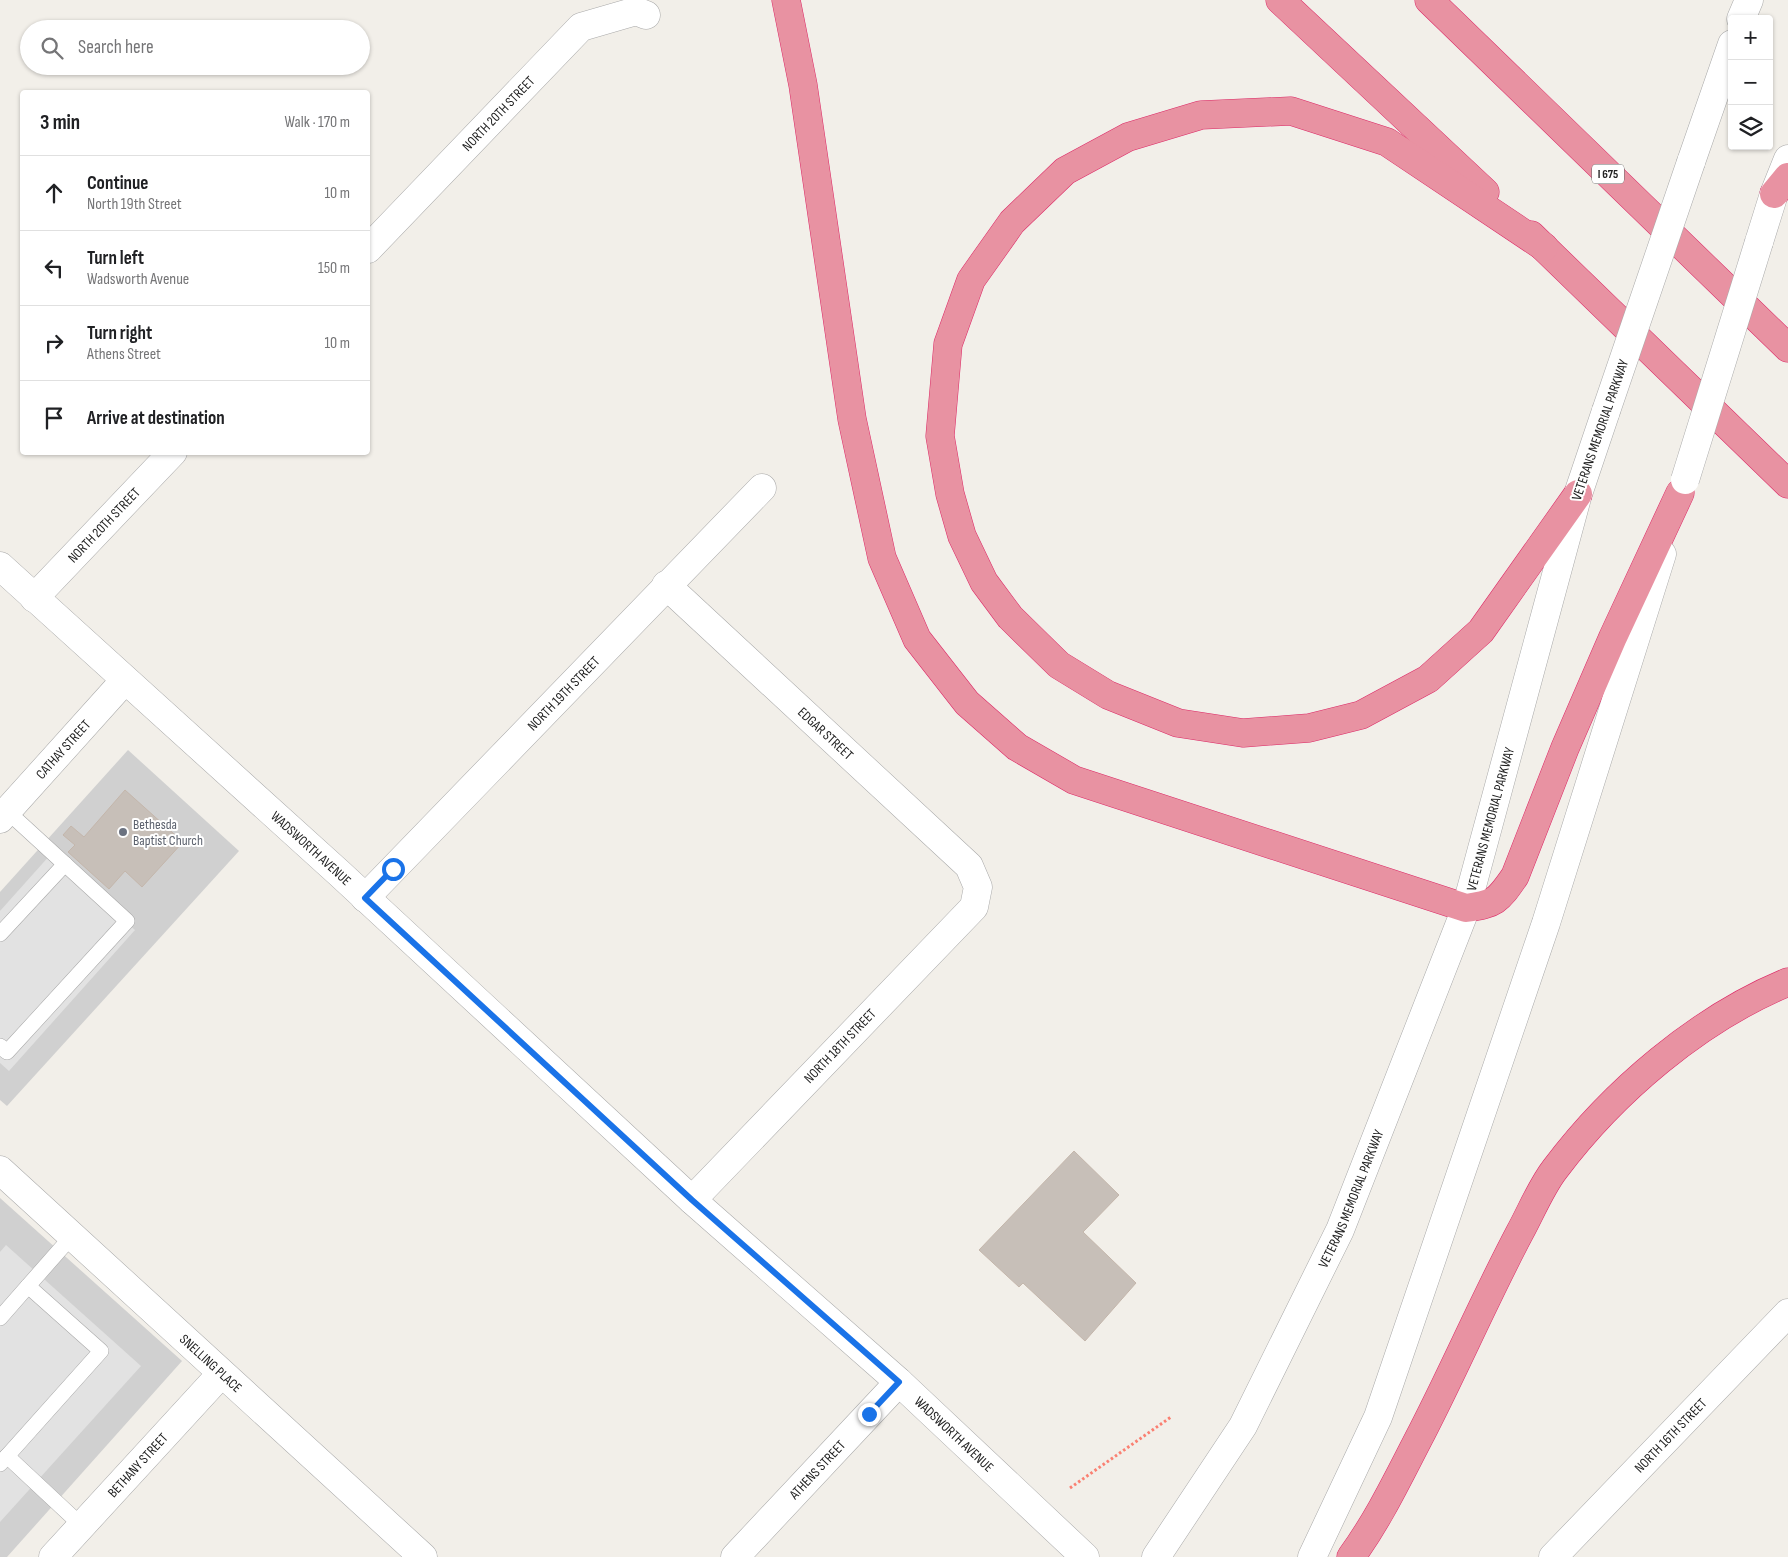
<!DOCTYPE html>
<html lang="en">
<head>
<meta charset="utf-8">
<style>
	:root { --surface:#fff; --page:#f2f2f2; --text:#202124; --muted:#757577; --line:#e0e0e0 }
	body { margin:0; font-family:"Sofia Sans Condensed",sans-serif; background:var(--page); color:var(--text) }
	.controls { position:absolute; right:15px; top:15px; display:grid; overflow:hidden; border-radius:5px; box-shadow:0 1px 4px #0004 }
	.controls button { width:45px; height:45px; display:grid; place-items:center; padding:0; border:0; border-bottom:1px solid var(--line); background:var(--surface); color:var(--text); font:25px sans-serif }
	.stop { position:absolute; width:15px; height:15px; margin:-11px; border:4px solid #1a73e8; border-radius:50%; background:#fff }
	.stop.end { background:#1a73e8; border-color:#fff; box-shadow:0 1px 5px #0008 }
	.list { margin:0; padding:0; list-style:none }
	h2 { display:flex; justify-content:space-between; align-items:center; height:65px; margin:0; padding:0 20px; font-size:21px }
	h2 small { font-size:16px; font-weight:400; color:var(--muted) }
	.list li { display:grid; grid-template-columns:32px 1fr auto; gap:15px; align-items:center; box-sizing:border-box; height:75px; padding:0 20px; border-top:1px solid var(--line) }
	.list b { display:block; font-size:19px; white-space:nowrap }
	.list p { margin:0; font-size:16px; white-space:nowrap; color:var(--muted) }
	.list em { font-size:16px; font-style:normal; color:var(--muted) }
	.icon { flex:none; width:28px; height:28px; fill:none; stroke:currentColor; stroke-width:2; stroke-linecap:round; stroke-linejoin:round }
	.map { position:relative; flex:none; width:1788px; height:1557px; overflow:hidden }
	.search { position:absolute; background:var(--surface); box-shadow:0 1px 4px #0004; left:20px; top:20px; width:350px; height:55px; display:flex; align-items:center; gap:12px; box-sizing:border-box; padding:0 18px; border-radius:28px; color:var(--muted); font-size:19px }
	.panel { position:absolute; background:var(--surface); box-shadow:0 1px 4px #0004; left:20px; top:90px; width:350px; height:365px; border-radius:5px }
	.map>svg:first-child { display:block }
	.religious { fill:#d0d0d0 }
	.parking { fill:#e2e2e2 }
	.building { fill:#c7bfb8; stroke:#c4b6ab }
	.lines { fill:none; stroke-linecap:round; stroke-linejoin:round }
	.service-casing { stroke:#a9a9a9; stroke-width:16 }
	.minor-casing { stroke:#a9a9a9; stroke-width:29 }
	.tertiary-casing { stroke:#a9a9a9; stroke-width:29 }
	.motorway-casing { stroke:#dc2a67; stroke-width:29 }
	.path { stroke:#fa8072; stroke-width:3; stroke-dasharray:2.5 2.5; stroke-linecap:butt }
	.service { stroke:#fff; stroke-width:15 }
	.minor { stroke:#fff; stroke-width:28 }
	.tertiary { stroke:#fff; stroke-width:28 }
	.motorway { stroke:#e892a2; stroke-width:28 }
	.tertiary-bridge-casing { stroke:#a9a9a9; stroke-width:29; stroke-linecap:butt }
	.tertiary-bridge { stroke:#fff; stroke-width:28 }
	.route { stroke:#1a73e8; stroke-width:6 }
	.worship-dot { fill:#6b7280; stroke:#fff; stroke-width:2 }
	.labels { text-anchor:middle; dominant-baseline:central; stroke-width:4; stroke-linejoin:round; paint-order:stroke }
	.shield { fill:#fff; stroke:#646464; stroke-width:1 }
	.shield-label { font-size:12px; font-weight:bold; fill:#222 }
	.street-label { font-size:14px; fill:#222; stroke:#fff }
	.worship-label { font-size:14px; fill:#5b616d; stroke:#fff; text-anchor:start }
</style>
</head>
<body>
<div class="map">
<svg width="1788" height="1557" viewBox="0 0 1788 1557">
	<rect width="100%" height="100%" fill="#f2efe9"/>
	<!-- religious -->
	<g class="religious">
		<polygon points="128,750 239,851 7,1106 0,1100 0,892"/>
		<polygon points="0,1198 182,1361 7,1557 0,1557"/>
	</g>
	<!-- parking -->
	<g class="parking">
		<polygon points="51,854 135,930 9,1071 0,1063 0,911"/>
		<polygon points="6,1245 141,1366 0,1522 0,1252"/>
	</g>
	<!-- building -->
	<g class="building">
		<polygon points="125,790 183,842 142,887 125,871 109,889 68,852 75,845 63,835 71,826 84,837"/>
		<polygon points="1074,1151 1119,1195 1083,1232 1136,1283 1085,1341 1023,1283 1019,1287 979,1250"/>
	</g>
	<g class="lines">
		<defs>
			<g id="service">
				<polyline points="0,934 65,864"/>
				<polyline points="0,1046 7,1052 127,921 7,811"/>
				<polyline points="28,1286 72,1236"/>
				<polyline points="0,1318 28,1286 101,1351 0,1464"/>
				<polyline points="7,1456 82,1526"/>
			</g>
			<g id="minor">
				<path id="s1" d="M368,249L581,27L636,11L646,15"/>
				<path id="s2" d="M0,566L339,873L692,1200L899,1382L1085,1557"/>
				<path id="s3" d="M666,585L969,866L978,887L974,907L692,1200"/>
				<path id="s4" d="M34,598L173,452"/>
				<path id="s5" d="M0,819L125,680"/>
				<path id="s6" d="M365,898L762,488"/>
				<path id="s7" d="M0,1170L423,1557"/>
				<path id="s8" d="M53,1557L221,1374"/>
				<path id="s9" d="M735,1557L899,1382"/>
				<path id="s10" d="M1553,1557L1788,1313"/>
			</g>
			<g id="tertiary">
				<polyline points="1741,19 1749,0"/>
				<polyline points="1691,162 1732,44"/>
				<polyline points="1759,242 1774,194 1788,159"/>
				<path id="s11" d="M1156,1557L1243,1426L1340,1230L1466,908L1578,494L1606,411"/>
				<polyline points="1312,1557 1378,1417 1546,923 1662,554"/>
			</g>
			<g id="motorway">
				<path d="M786,0L803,85L852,419L882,558L917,639L967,703L1017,747L1074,780L1466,908C1495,904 1498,901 1515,876L1565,748L1613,637L1680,493"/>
				<polyline points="1280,0 1485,192"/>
				<polyline points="1429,0 1788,348"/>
				<polyline points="1774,194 1788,177"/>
				<polyline points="1531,235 1788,484"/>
				<polyline points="1544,247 1387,142 1291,111 1201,115 1128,137 1065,171 1012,222 971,280 948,344 940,436 950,494 962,536 984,582 1010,617 1059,665 1108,695 1178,723 1243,733 1309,728 1361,715 1428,679 1481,631 1578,494"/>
				<path d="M1351,1557C1379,1519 1400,1474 1422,1432C1456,1366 1485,1298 1520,1232C1531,1212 1541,1187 1555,1169C1613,1092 1698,1019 1788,982"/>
			</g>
		</defs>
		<!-- service casing -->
		<use href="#service" class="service-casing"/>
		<!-- minor casing -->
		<use href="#minor" class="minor-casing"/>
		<!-- tertiary casing -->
		<use href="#tertiary" class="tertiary-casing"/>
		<!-- motorway casing -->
		<use href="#motorway" class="motorway-casing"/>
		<!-- path -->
		<polyline class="path" points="1070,1488 1171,1417"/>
		<!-- service -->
		<use href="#service" class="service"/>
		<!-- minor -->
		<use href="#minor" class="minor"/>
		<!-- tertiary -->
		<use href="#tertiary" class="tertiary"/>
		<!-- motorway -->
		<use href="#motorway" class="motorway"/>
		<defs>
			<g id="tertiary-bridge">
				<polyline points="1606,411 1691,162"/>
				<polyline points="1685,480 1759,242"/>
			</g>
		</defs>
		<!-- tertiary-bridge casing -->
		<use href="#tertiary-bridge" class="tertiary-bridge-casing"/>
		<!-- tertiary-bridge -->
		<use href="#tertiary-bridge" class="tertiary-bridge"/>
	</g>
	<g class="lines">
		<!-- route -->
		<polyline class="route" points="393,869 365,898 692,1200 899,1382 869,1414"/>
	</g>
	<!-- markers -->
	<circle class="worship-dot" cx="123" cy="832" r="5"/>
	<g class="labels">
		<!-- shield labels -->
		<rect class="shield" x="1592" y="164.5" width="32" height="19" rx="4"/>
		<g class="shield-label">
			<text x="1608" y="174">I 675</text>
		</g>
		<!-- street labels -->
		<g class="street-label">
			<text stroke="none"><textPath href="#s1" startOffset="188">NORTH 20TH STREET</textPath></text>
			<text transform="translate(1600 430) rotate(-71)">VETERANS MEMORIAL PARKWAY</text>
			<text stroke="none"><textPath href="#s4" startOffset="101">NORTH 20TH STREET</textPath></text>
			<text stroke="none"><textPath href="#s6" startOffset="285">NORTH 19TH STREET</textPath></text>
			<text stroke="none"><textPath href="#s3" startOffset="218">EDGAR STREET</textPath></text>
			<text stroke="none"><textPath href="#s5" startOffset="94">CATHAY STREET</textPath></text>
			<text stroke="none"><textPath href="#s11" startOffset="814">VETERANS MEMORIAL PARKWAY</textPath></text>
			<text stroke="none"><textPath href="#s2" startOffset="420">WADSWORTH AVENUE</textPath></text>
			<text transform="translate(840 1046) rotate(-46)">NORTH 18TH STREET</text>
			<text stroke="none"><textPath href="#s11" startOffset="409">VETERANS MEMORIAL PARKWAY</textPath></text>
			<text stroke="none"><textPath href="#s7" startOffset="286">SNELLING PLACE</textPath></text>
			<text stroke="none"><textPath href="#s2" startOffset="1290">WADSWORTH AVENUE</textPath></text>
			<text stroke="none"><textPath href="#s10" startOffset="169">NORTH 16TH STREET</textPath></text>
			<text stroke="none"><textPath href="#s8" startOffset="125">BETHANY STREET</textPath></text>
			<text stroke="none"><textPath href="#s9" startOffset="120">ATHENS STREET</textPath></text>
		</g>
		<!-- worship labels -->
		<g class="worship-label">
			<text x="133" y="824">Bethesda<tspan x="133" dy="16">Baptist Church</tspan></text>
		</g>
	</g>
</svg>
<div class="controls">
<button>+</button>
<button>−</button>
<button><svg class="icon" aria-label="layers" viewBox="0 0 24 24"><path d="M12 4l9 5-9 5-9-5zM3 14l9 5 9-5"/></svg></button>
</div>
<div class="stop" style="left:393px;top:869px"></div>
<div class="stop end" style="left:869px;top:1414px"></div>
<div class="search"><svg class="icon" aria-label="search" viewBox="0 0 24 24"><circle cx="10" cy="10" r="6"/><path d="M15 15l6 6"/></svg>Search here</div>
<section class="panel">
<h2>3 min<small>Walk · 170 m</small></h2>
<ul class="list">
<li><svg class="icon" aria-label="ahead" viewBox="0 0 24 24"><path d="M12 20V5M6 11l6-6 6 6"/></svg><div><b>Continue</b><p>North 19th Street</p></div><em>10 m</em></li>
<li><svg class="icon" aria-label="left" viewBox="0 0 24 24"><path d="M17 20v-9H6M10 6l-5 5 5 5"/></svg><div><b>Turn left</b><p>Wadsworth Avenue</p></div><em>150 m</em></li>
<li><svg class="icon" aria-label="right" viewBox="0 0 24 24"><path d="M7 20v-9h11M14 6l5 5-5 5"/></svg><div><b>Turn right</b><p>Athens Street</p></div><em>10 m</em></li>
<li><svg class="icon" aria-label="arrive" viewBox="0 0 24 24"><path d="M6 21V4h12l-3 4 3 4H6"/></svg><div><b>Arrive at destination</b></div></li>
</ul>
</section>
</div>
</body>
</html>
